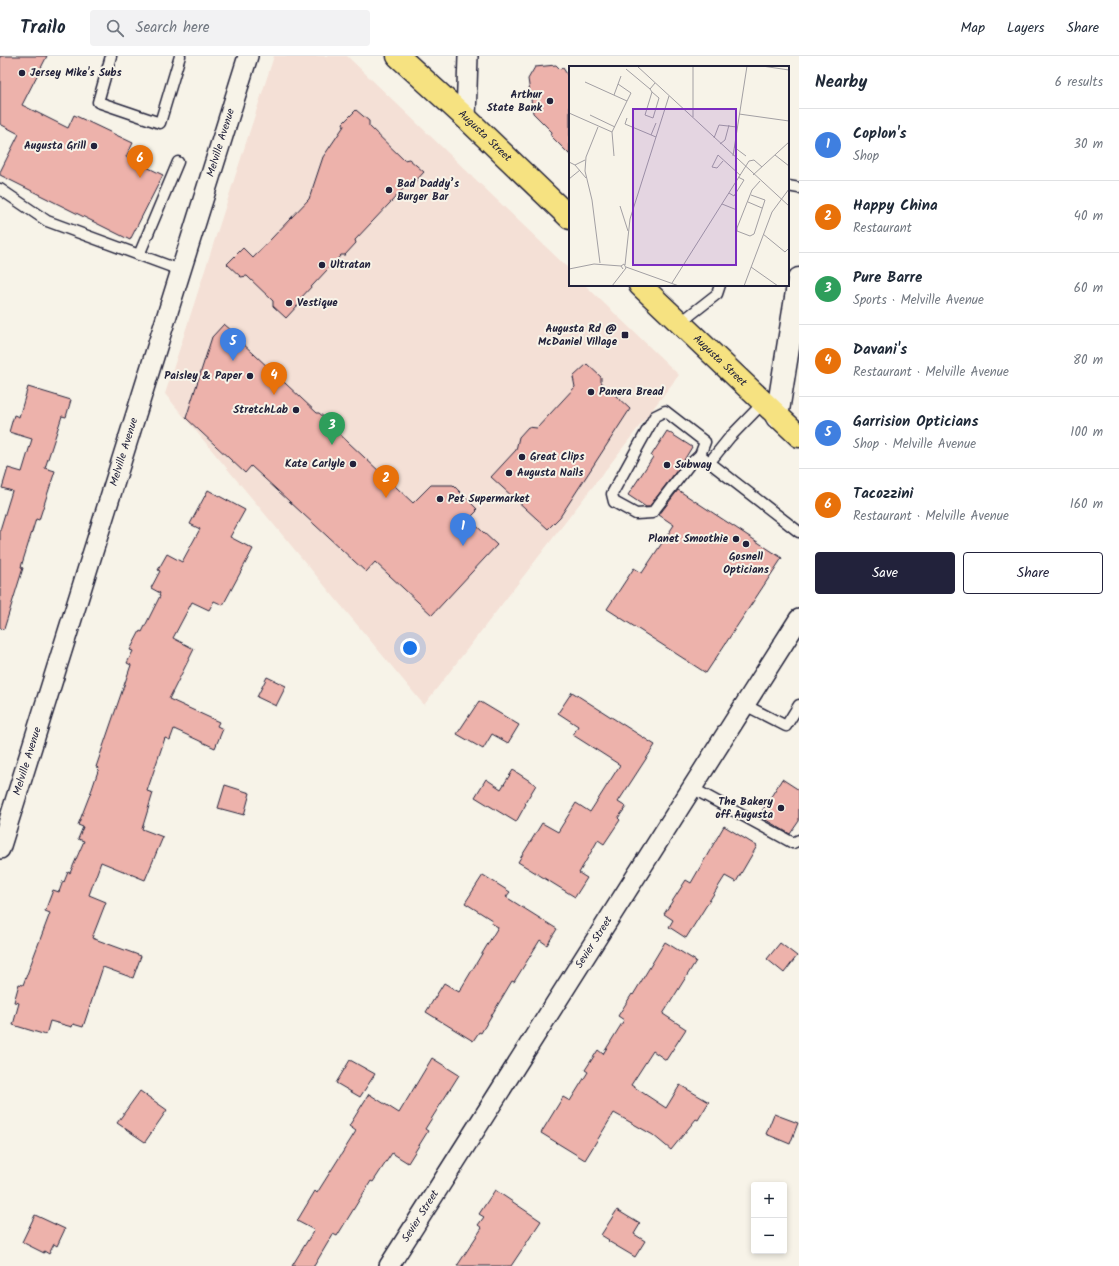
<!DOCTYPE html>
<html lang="en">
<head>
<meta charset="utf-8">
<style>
	:root { --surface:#fff; --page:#f2f2f3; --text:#1f2937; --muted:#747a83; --line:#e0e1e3; --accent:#22223b }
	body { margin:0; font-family:Kalam,sans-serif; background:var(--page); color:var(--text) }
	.controls { position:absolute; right:12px; bottom:12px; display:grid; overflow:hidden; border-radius:4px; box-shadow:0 2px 6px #0003 }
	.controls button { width:36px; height:36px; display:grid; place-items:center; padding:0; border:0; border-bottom:1px solid var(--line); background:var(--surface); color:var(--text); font:20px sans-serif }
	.you { position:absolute; left:410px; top:592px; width:14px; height:14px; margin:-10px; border:3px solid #fff; border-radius:50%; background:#1a73e8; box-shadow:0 0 0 6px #1a73e833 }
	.badge { display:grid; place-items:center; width:26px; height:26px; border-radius:50%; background:var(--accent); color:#fff; font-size:13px; font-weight:700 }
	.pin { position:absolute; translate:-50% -33px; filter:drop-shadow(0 1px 2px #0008) }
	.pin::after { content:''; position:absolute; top:21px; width:14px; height:12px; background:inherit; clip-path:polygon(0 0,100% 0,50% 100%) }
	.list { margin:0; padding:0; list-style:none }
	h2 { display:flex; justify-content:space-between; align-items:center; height:52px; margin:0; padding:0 16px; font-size:17px }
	h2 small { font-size:13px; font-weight:400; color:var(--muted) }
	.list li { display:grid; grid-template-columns:26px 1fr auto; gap:12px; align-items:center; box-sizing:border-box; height:72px; padding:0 16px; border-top:1px solid var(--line) }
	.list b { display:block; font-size:15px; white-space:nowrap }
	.list p { margin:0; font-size:13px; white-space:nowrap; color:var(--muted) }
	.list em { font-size:13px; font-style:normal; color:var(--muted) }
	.actions { display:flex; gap:8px; padding:12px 16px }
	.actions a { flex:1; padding:9px 0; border:1px solid var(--accent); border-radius:4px; text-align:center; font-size:14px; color:var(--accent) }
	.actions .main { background:var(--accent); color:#fff }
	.icon { flex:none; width:22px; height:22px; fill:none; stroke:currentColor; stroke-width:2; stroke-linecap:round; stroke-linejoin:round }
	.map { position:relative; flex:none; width:799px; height:1210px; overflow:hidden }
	header { display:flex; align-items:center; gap:24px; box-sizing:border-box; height:56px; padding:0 20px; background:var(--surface); border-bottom:1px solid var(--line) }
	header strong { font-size:19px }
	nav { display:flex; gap:22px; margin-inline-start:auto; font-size:14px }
	.search { width:280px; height:36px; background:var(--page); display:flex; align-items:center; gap:10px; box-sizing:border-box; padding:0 14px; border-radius:4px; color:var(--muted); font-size:15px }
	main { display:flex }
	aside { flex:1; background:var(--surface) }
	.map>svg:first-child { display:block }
	.built { fill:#f4e0d6 }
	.building { fill:#edb2ab; stroke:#22223b }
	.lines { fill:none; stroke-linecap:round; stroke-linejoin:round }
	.lane-casing { stroke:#22223b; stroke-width:13 }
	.street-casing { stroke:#22223b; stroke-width:22 }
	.secondary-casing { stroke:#22223b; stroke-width:25 }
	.primary-casing { stroke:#22223b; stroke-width:25 }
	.lane { stroke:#f7f3e8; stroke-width:10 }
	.street { stroke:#f7f3e8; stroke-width:19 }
	.secondary { stroke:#f7f3e8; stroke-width:22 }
	.primary { stroke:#f6e281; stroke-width:22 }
	.poi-dot { fill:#22223b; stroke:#f7f3e8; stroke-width:1.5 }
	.labels { text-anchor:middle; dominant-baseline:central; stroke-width:4; stroke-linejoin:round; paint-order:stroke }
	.poi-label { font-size:11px; font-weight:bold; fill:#22223b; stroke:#f7f3e8; text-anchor:start }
	.street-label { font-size:11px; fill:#22223b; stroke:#f7f3e8 }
	.inset-road { fill:none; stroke:#a29fa3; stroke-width:1 }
	.view { fill:#7b2cbf; fill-opacity:0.15; stroke:#7b2cbf; stroke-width:2 }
	.inset-edge { fill:none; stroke:#22223b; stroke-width:2 }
</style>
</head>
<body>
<header>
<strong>Trailo</strong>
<div class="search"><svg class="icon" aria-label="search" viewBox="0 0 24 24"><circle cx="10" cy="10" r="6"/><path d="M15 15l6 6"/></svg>Search here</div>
<nav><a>Map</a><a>Layers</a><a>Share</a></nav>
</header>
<main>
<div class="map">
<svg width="799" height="1210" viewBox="0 0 799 1210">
	<rect width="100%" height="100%" fill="#f7f3e8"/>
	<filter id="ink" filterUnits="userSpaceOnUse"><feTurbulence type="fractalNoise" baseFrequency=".025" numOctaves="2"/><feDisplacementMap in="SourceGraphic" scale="8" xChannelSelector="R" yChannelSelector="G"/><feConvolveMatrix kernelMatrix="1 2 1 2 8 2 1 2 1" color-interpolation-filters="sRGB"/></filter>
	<g filter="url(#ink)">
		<!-- built -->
		<polygon class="built" points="274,0 347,0 570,214 570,229 585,229 679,319 424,649 165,338"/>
		<!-- building -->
		<g class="building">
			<polygon points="0,0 47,0 22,49 68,72 74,59 133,87 126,101 163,119 130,184 0,119 0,116 19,78 0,68"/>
			<polygon points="556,9 560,13 563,12 570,23 570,99 551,80 552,76 533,57 528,23 535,11"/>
			<polygon points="356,54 369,65 369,70 404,104 409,103 424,116 411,130 406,130 355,184 356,187 345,199 341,199 299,244 299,248 286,262 273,250 273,245 247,220 241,221 227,208 243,192 253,202 309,143 323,101 344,70 343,67"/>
			<polygon points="224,268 239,281 239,284 317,357 319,357 332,368 332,371 413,447 431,429 453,429 477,453 476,454 477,455 469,463 497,489 432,559 375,506 366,516 251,410 245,417 186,362 212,281"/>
			<polygon points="587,308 601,321 601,326 630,353 560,461 548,473 491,421 516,394 519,381 528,371 537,372 575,331 573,321"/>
			<polygon points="28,331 71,344 66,361 62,360 45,412 55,415 39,464 36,463 21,511 23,512 4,573 0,572 0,474 12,435 2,432 8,412 22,416 32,383 9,376 14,359 19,361"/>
			<polygon points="667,375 692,391 681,409 649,451 646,451 628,439 653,401 651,400"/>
			<polygon points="208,434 245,454 230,481 253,493 223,549 214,545 209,554 192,546 173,582 194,593 169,643 219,666 217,670 223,673 215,692 174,673 170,684 165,682 147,735 153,737 142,773 163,781 145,824 101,806 89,839 106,846 92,882 141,900 133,922 103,911 83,971 73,968 72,971 50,965 46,979 13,969 19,947 14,946 19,928 23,929 50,857 45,855 53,834 59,836 63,825 64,826 68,816 70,817 84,785 78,783 83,771 78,769 92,733 99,712 96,711 131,609 127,607 133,595 130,594 140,575 142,576 160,540 159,539 160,537 151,532 160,515 158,514 167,498 182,506 200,473 190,468"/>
			<polygon points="678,434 782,502 706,617 607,553 634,512 642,517 674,469 659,459"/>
			<polygon points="267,621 286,630 276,650 257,641"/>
			<polygon points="572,636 655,689 618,746 626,751 618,762 620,764 604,788 598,784 579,817 587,822 575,841 518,806 542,767 558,776 576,747 590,756 620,709 573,679 578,670 558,657"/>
			<polygon points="479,645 519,669 508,687 492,678 483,693 457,678"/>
			<polygon points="513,714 536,729 525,747 526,748 516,766 475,741 486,723 501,733"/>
			<polygon points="782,723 799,734 799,765 790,778 759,760"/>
			<polygon points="225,729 250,737 244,759 218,752"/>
			<polygon points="724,770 757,790 736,826 725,820 686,882 669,871 673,864 664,858 686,824 691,827"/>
			<polygon points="483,819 510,836 506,841 557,873 547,889 540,884 514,926 512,925 481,977 479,976 473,985 426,956 444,927 459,936 498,871 491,867 492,864 465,847"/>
			<polygon points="665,886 696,905 663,958 686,973 666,1004 653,995 631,1029 666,1052 680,1029 709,1046 698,1064 696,1063 671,1094 653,1079 614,1057 585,1104 541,1077 563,1041 570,1045 588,1016 585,1014 598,994 603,998 624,964 618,960 632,938 633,939"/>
			<polygon points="780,887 797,900 784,917 767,903"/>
			<polygon points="432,1002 459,1019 425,1073 428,1075 408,1107 392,1097 373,1126 371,1125 337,1180 333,1178 314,1210 292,1210 314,1174 297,1165 315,1135 317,1137 356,1075 349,1070 369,1038 399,1057"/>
			<polygon points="350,1004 375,1018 360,1041 336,1027"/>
			<polygon points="140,1035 167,1054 145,1086 117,1067"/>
			<polygon points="774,1058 798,1067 790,1088 766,1078"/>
			<polygon points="495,1134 541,1165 511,1210 457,1210 482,1172 478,1169 484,1161 479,1158"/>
			<polygon points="617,1154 640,1168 634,1178 645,1185 635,1201 608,1185 609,1184 601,1179"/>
			<polygon points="35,1159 65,1173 57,1190 54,1188 49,1198 44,1195 44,1197 22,1186"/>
		</g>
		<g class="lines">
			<defs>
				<g id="lane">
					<polyline points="111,0 98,46 160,67 180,0"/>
					<polyline points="788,130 799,132"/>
					<polyline points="0,133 47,165 180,214"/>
					<polyline points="139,199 178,106"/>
					<polyline points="680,267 717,238 720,229"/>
					<polygon points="665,355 705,386 700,399 689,409 652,457 636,458 614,446 612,438 655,360"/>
					<polyline points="700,399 799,476"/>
					<polyline points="709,407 730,381 763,347"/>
					<polyline points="745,649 786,670 799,649"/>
					<polyline points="692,732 793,787 799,784"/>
				</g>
				<g id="street">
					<polyline points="466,62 468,0"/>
					<path id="s1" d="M0,793L248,0"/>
					<path id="s2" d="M389,1210L799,563"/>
				</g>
				<polyline id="secondary" points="777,361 799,223"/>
				<g id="primary">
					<path id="s3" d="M398,0L466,62L570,162"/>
					<path id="s4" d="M640,229L799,380"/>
				</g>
			</defs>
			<!-- lane casing -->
			<use href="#lane" class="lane-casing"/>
			<!-- street casing -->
			<use href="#street" class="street-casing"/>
			<!-- secondary casing -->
			<use href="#secondary" class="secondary-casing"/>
			<!-- primary casing -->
			<use href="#primary" class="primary-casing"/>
			<!-- lane -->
			<use href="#lane" class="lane"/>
			<!-- street -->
			<use href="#street" class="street"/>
			<!-- secondary -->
			<use href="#secondary" class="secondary"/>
			<!-- primary -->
			<use href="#primary" class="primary"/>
		</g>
	</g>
	<!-- markers -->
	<g class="poi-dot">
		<circle cx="22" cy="17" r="4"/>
		<circle cx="550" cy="45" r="4"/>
		<circle cx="94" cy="90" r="4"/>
		<circle cx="389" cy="134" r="4"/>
		<circle cx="322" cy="209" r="4"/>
		<circle cx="289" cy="247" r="4"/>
		<rect x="621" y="275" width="8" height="8" rx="2"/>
		<circle cx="250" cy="320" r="4"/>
		<circle cx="591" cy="336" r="4"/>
		<circle cx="296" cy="354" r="4"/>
		<circle cx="522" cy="401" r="4"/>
		<circle cx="353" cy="408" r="4"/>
		<circle cx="667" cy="409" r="4"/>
		<circle cx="509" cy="417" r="4"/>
		<circle cx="440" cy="443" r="4"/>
		<circle cx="736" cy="483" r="4"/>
		<circle cx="746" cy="488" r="4"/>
		<circle cx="781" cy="752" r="4"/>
	</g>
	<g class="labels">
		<!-- poi labels -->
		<g class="poi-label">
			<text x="30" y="17">Jersey Mike's Subs</text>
			<text x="542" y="39" text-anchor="end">Arthur<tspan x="542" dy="13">State Bank</tspan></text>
			<text x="86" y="90" text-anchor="end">Augusta Grill</text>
			<text x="397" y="128">Bad Daddy’s<tspan x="397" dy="13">Burger Bar</tspan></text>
			<text x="330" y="209">Ultratan</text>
			<text x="297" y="247">Vestique</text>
			<text x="617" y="273" text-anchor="end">Augusta Rd @<tspan x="617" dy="13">McDaniel Village</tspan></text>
			<text x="242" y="320" text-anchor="end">Paisley &amp; Paper</text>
			<text x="599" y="336">Panera Bread</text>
			<text x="288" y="354" text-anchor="end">StretchLab</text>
			<text x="530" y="401">Great Clips</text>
			<text x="345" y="408" text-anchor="end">Kate Carlyle</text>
			<text x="675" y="409">Subway</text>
			<text x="517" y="417">Augusta Nails</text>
			<text x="448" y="443">Pet Supermarket</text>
			<text x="728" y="483" text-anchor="end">Planet Smoothie</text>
			<text x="746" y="501" text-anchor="middle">Gosnell<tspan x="746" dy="13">Opticians</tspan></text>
			<text x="773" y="746" text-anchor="end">The Bakery<tspan x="773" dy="13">off Augusta</tspan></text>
		</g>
		<!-- street labels -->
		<g class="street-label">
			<text stroke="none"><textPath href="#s3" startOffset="118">Augusta Street</textPath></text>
			<text stroke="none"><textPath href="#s1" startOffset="740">Melville Avenue</textPath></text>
			<text stroke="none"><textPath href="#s4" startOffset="110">Augusta Street</textPath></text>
			<text stroke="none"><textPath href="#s1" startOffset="416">Melville Avenue</textPath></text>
			<text stroke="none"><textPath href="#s1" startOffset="92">Melville Avenue</textPath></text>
			<text stroke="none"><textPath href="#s2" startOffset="383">Sevier Street</textPath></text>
			<text stroke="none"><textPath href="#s2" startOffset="59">Sevier Street</textPath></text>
		</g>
	</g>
	<!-- overview -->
	<g transform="translate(569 10)">
		<rect width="220" height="220" fill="#f7f3e8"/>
		<path class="inset-road" d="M68,0L220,140M193,0L220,4M57,3L81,23L86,17M49,18L62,27L58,35M81,23L83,26L90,32L84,52L76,49L83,26M45,29L52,10M0,47L43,66L58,35L16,16M170,48L220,55M21,49L46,61M124,51V0M58,52L56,58L87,71M29,61L17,91L16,105L23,134L31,197M43,66L45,90M82,69L87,57M145,72L150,59L168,61M151,78L156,74L160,59M165,81L177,90M206,89L220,100M164,90L178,0M154,95L148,102L143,101L149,89L171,109M0,96L6,99L16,94M6,99L17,112M184,109L220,76M0,113L11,104M160,127L165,130L175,114L169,111M182,129L196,134L185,168L181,170L168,165V162L183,124L191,115M179,136L193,142M153,138L168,144M51,140L59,165M194,168L216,186L220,182M56,199L61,153L100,30M57,201L110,220M182,201L209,220M0,203L25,198L52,200M103,217L180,95L185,94L193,101M43,220L57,202L55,198L52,200L54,203M175,220L203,146L220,123"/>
		<path class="view" d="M64,43H167V199H64Z"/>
		<rect width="220" height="220" class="inset-edge"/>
	</g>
</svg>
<div class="controls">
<button>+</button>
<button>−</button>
</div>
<div class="you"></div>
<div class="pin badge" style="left:463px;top:490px;background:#3f7fe0">1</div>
<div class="pin badge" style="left:386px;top:442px;background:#e8710a">2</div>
<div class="pin badge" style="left:332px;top:389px;background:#2e9e5b">3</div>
<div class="pin badge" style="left:274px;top:339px;background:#e8710a">4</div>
<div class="pin badge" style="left:233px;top:305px;background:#3f7fe0">5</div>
<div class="pin badge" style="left:140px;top:122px;background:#e8710a">6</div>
</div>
<aside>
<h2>Nearby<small>6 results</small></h2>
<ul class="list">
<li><span class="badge" style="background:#3f7fe0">1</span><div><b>Coplon's</b><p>Shop</p></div><em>30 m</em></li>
<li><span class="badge" style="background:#e8710a">2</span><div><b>Happy China</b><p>Restaurant</p></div><em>40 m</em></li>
<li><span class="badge" style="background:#2e9e5b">3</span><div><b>Pure Barre</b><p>Sports · Melville Avenue</p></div><em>60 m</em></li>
<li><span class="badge" style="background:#e8710a">4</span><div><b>Davani's</b><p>Restaurant · Melville Avenue</p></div><em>80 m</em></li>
<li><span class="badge" style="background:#3f7fe0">5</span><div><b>Garrision Opticians</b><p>Shop · Melville Avenue</p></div><em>100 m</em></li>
<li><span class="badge" style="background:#e8710a">6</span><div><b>Tacozzini</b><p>Restaurant · Melville Avenue</p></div><em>160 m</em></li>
</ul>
<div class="actions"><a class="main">Save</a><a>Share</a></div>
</aside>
</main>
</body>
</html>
